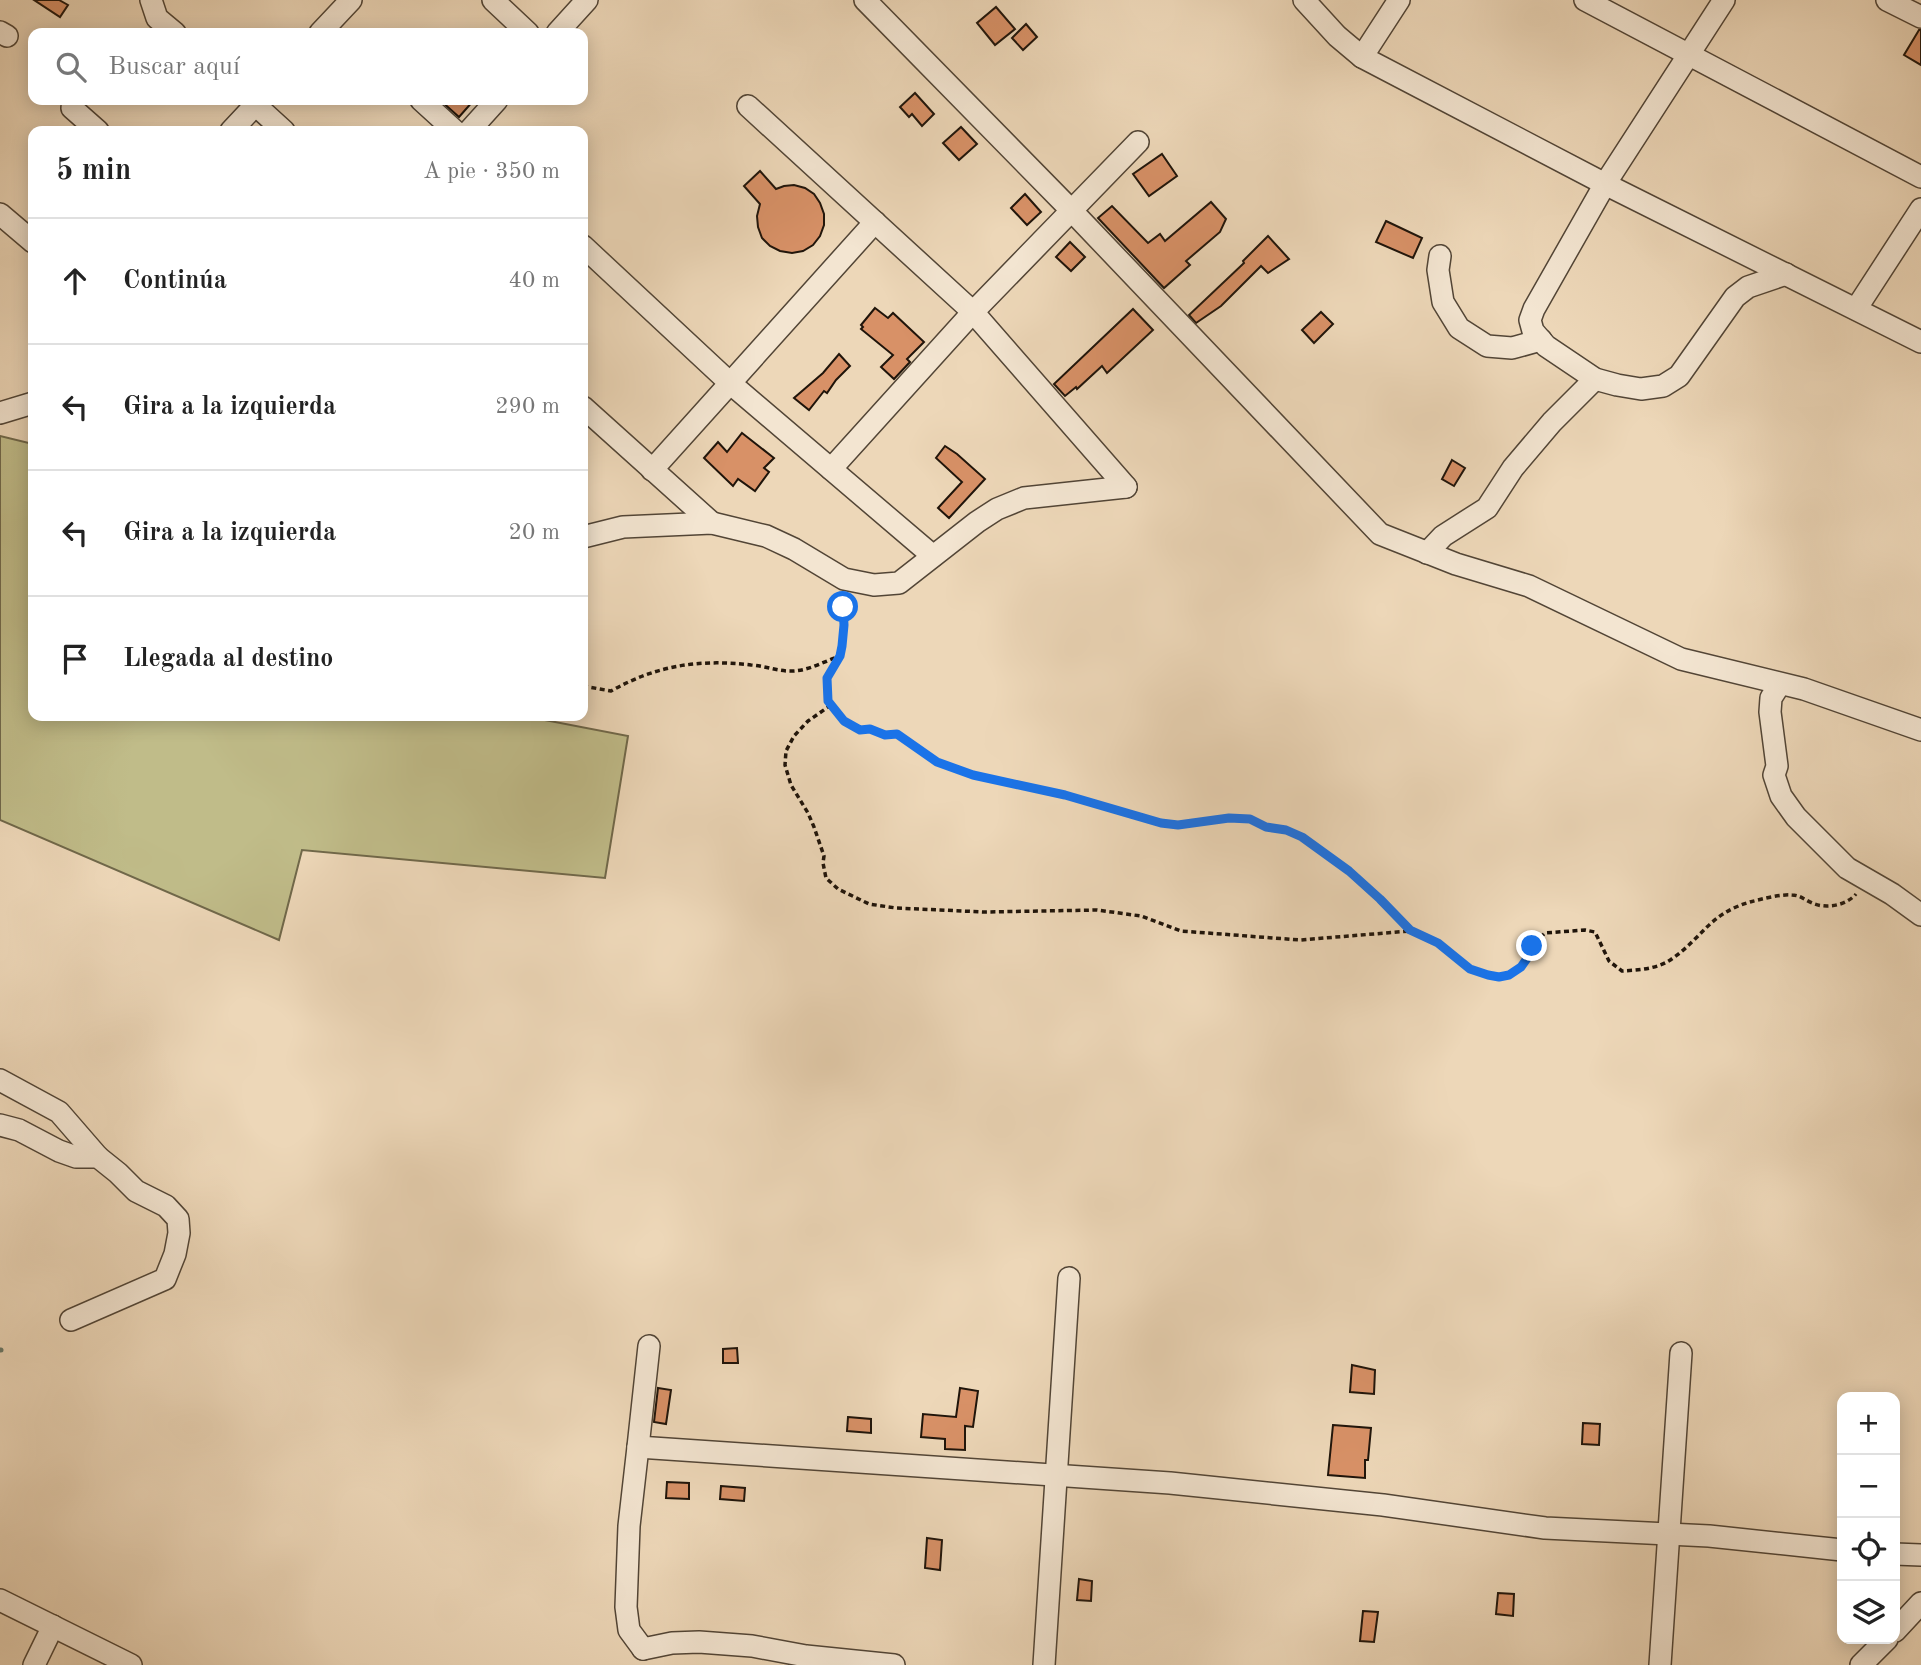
<!DOCTYPE html>
<html lang="es">
<head>
<meta charset="utf-8">
<style>
	:root { --surface:#fff; --page:#f6f6f6; --text:#222; --muted:#767676; --line:#e0e0e0 }
	body { margin:0; font-family:"Old Standard TT",serif; background:var(--page); color:var(--text) }
	.controls { position:absolute; right:21px; bottom:21px; display:grid; overflow:hidden; border-radius:14px; box-shadow:0 4px 18px #0003 }
	.controls button { width:63px; height:63px; display:grid; place-items:center; padding:0; border:0; border-bottom:2px solid var(--line); background:var(--surface); color:var(--text); font:35px sans-serif }
	.stop { position:absolute; width:21px; height:21px; margin:-16px; border:5px solid #1a73e8; border-radius:50%; background:#fff }
	.stop.end { background:#1a73e8; border-color:#fff; box-shadow:0 2px 7px #0008 }
	.list { margin:0; padding:0; list-style:none }
	h2 { display:flex; justify-content:space-between; align-items:center; height:91px; margin:0; padding:0 28px; font-size:30px }
	h2 small { font-size:23px; font-weight:400; color:var(--muted) }
	.list li { display:grid; grid-template-columns:46px 1fr auto; gap:21px; align-items:center; box-sizing:border-box; height:126px; padding:0 28px; border-top:2px solid var(--line) }
	.list b { display:block; font-size:26px; white-space:nowrap }
	.list em { font-size:23px; font-style:normal; color:var(--muted) }
	.icon { flex:none; width:38px; height:38px; fill:none; stroke:currentColor; stroke-width:2; stroke-linecap:round; stroke-linejoin:round }
	.map { position:relative; flex:none; width:1921px; height:1665px; overflow:hidden }
	.search { position:absolute; background:var(--surface); box-shadow:0 4px 18px #0003; left:28px; top:28px; width:560px; height:77px; display:flex; align-items:center; gap:18px; box-sizing:border-box; padding:0 24px; border-radius:14px; color:var(--muted); font-size:26px }
	.panel { position:absolute; background:var(--surface); box-shadow:0 4px 18px #0003; left:28px; top:126px; width:560px; height:595px; border-radius:14px }
	.map>svg:first-child { display:block }
	.green { fill:#c0bc89; stroke:#70684a; stroke-width:2 }
	.lines { fill:none; stroke-linecap:round; stroke-linejoin:round }
	.stream { stroke:#697869; stroke-width:5 }
	.building { fill:#d89167; stroke:#1f140a; stroke-width:2 }
	.street-casing { stroke:#524536; stroke-width:24 }
	.path { stroke:#1f140a; stroke-width:3.5; stroke-dasharray:5 3.5; stroke-linecap:butt }
	.street { stroke:#f3e5d1; stroke-width:21 }
	.route { stroke:#1a73e8; stroke-width:9 }
</style>
</head>
<body>
<div class="map">
<svg width="1921" height="1665" viewBox="0 0 1921 1665">
	<rect width="100%" height="100%" fill="#edd7b8"/>
	<filter id="stains"><feTurbulence type="fractalNoise" baseFrequency=".00286" numOctaves="4"/><feColorMatrix values="0 0 0 0 .2 0 0 0 0 .09 0 0 0 0 .02 0 0 0 .5 -.17"/></filter>
	<radialGradient id="worn" r=".72"><stop offset=".6" stop-color="#630" stop-opacity="0"/><stop offset="1" stop-color="#630" stop-opacity=".3"/></radialGradient>
	<!-- green -->
	<polygon class="green" points="0,436 33,444 33,716 524,716 628,736 605,878 302,850 279,940 0,820"/>
	<g class="lines">
		<!-- stream -->
		<polyline class="stream" points="0,1350 1,1350"/>
	</g>
	<!-- building -->
	<g class="building">
		<polygon points="34,0 59,0 68,5 60,17"/>
		<polygon points="996,7 1015,29 995,45 977,23"/>
		<polygon points="1026,24 1037,37 1023,50 1012,38"/>
		<polygon points="1919,30 1921,30 1921,65 1904,55"/>
		<polygon points="915,93 934,114 922,126 912,114 909,117 900,107"/>
		<polygon points="440,100 474,100 459,117"/>
		<polygon points="961,127 977,144 959,160 943,143"/>
		<polygon points="1162,154 1177,176 1149,196 1133,174"/>
		<polygon points="760,171 776,189 784,186 794,185 805,188 814,194 820,203 824,214 824,225 820,236 813,245 803,251 792,253 780,251 770,246 762,238 758,227 757,216 760,204 744,186"/>
		<polygon points="1025,194 1041,212 1027,225 1011,208"/>
		<polygon points="1211,202 1226,219 1220,232 1186,261 1190,265 1164,288 1098,218 1112,206 1148,243 1160,234 1165,241"/>
		<polygon points="1386,221 1422,238 1413,258 1376,242"/>
		<polygon points="1268,236 1289,259 1268,273 1261,266 1221,306 1196,323 1189,315 1244,263 1243,261"/>
		<polygon points="1070,242 1085,257 1071,271 1056,257"/>
		<polygon points="875,308 888,318 893,313 924,342 907,359 910,362 894,379 881,367 893,355 861,329 863,327 861,325"/>
		<polygon points="1133,309 1153,330 1107,373 1102,366 1077,389 1076,387 1065,396 1054,384"/>
		<polygon points="1321,312 1333,324 1314,343 1302,330"/>
		<polygon points="839,354 850,366 836,380 827,393 824,391 809,410 794,398 823,373"/>
		<polygon points="742,433 774,458 764,468 769,472 755,491 738,479 733,486 704,458 718,442 727,452"/>
		<polygon points="945,446 957,454 985,479 949,518 938,508 962,482 936,458"/>
		<polygon points="1452,460 1465,468 1454,486 1442,479"/>
		<polygon points="737,1348 738,1363 723,1363 723,1349"/>
		<polygon points="1352,1365 1375,1370 1374,1394 1350,1392"/>
		<polygon points="658,1388 671,1390 666,1424 654,1422"/>
		<polygon points="960,1388 978,1391 973,1427 965,1426 965,1450 945,1449 945,1439 921,1437 923,1414 956,1417"/>
		<polygon points="848,1417 871,1419 871,1433 847,1431"/>
		<polygon points="1583,1423 1600,1424 1599,1445 1582,1444"/>
		<polygon points="1333,1425 1371,1428 1368,1460 1365,1460 1365,1478 1328,1475"/>
		<polygon points="667,1482 689,1483 689,1499 666,1498"/>
		<polygon points="721,1486 745,1488 744,1501 720,1499"/>
		<polygon points="927,1538 942,1540 940,1570 925,1568"/>
		<polygon points="1079,1579 1092,1581 1091,1601 1077,1600"/>
		<polygon points="1498,1593 1514,1594 1513,1616 1496,1614"/>
		<polygon points="1363,1611 1378,1612 1374,1642 1360,1641"/>
	</g>
	<g class="lines">
		<defs>
			<g id="street">
				<polyline points="151,0 157,18 175,33"/>
				<polyline points="493,0 528,33"/>
				<polyline points="865,0 1071,210 1380,534 1456,564 1529,586 1681,659 1804,689 1921,730"/>
				<polyline points="1304,0 1337,36 1362,57 1605,184 1921,342"/>
				<polyline points="1585,0 1921,177"/>
				<polyline points="1724,0 1605,184 1534,309 1530,320 1533,331 1546,346 1595,379 1617,385 1641,389 1663,386 1679,376 1735,297 1748,287 1786,274"/>
				<polyline points="1887,0 1921,17"/>
				<polyline points="0,32 7,36"/>
				<polyline points="320,33 351,0"/>
				<polyline points="557,33 587,0"/>
				<polyline points="1362,57 1399,0"/>
				<polyline points="250,100 284,131"/>
				<polyline points="421,100 455,131"/>
				<polyline points="748,106 973,312 1126,487"/>
				<polyline points="72,108 98,131"/>
				<polyline points="231,131 260,100"/>
				<polyline points="469,131 497,100"/>
				<polyline points="0,214 33,242"/>
				<polyline points="583,246 730,383 933,556"/>
				<polyline points="1440,256 1438,270 1443,302 1459,328 1487,346 1512,348 1541,340"/>
				<polyline points="1856,309 1921,209"/>
				<polyline points="583,407 712,523"/>
				<polyline points="0,413 33,403"/>
				<polyline points="831,469 973,312 1138,142"/>
				<polyline points="652,470 875,222"/>
				<polyline points="583,537 623,527 712,523 766,536 794,549 844,579 874,585 899,583 977,522 997,509 1024,498 1126,487"/>
				<polyline points="1427,553 1443,536 1487,508 1513,468 1552,422 1595,379"/>
				<polyline points="1780,684 1771,698 1770,712 1777,766 1774,775 1781,796 1796,817 1847,868 1892,894 1921,915"/>
				<polyline points="0,1080 59,1112 98,1157"/>
				<polyline points="0,1125 19,1130 59,1151 76,1157 98,1157 118,1173 136,1191 166,1206 178,1219 179,1233 175,1254 165,1279 71,1320"/>
				<polyline points="649,1346 638,1447 1170,1483 1383,1505 1545,1528 1709,1536 1842,1550"/>
				<polyline points="638,1447 629,1526 626,1607 629,1630 643,1649"/>
				<polyline points="1895,1554 1921,1555"/>
				<polyline points="0,1600 131,1665"/>
				<polyline points="1895,1631 1921,1603"/>
				<polyline points="643,1649 672,1643 699,1642 752,1646 806,1656 894,1665"/>
				<polyline points="34,1665 53,1626"/>
				<polyline points="1044,1665 1069,1278"/>
				<polyline points="1660,1665 1681,1353"/>
				<polyline points="1861,1665 1887,1639"/>
			</g>
		</defs>
		<!-- street casing -->
		<use href="#street" class="street-casing"/>
		<!-- path -->
		<g class="path">
			<path d="M583,686L611,691C657,665 700,659 751,665C766,666 779,672 794,671C810,670 825,661 840,656"/>
			<path d="M831,705L808,721L794,736L786,751L785,765L791,785L808,813L814,827L824,856L823,863L826,878L838,889L869,904L896,908L984,912L1097,910L1141,916L1181,931L1300,940L1410,931L1380,899L1349,871L1302,837L1286,830L1266,827L1250,819L1229,818L1178,825L1161,823L1064,795L973,775L937,762L897,734C885,735 882,732 871,730C868,729 864,731 860,730C851,728 833,710 828,701C826,696 826,685 827,680C829,671 837,664 840,656C847,636 843,616 841,596"/>
			<path d="M1410,931C1419,933 1428,937 1436,942C1460,956 1487,993 1518,969C1526,962 1527,953 1533,945C1536,941 1541,937 1545,933L1585,930L1595,932L1609,961L1622,971C1639,970 1659,969 1673,958C1704,936 1709,914 1750,902C1762,899 1780,894 1792,895C1800,895 1805,900 1812,903C1825,909 1846,906 1856,894"/>
		</g>
		<!-- street -->
		<use href="#street" class="street"/>
	</g>
	<g class="lines">
		<!-- route -->
		<polyline class="route" points="843,607 844,625 842,646 840,656 827,678 828,701 844,721 860,730 870,729 885,735 897,734 937,762 973,775 1065,795 1161,823 1178,825 1229,818 1250,819 1266,827 1286,830 1302,837 1349,871 1380,899 1410,930 1438,943 1470,969 1488,975 1499,977 1509,975 1521,967 1528,957 1532,946"/>
	</g>
	<rect width="100%" height="100%" filter="url(#stains)"/>
	<rect width="100%" height="100%" fill="url(#worn)"/>
</svg>
<div class="controls">
<button>+</button>
<button>−</button>
<button><svg class="icon" aria-label="locate" viewBox="0 0 24 24"><circle cx="12" cy="12" r="6"/><path d="M12 2v4M12 18v4M2 12h4M18 12h4"/></svg></button>
<button><svg class="icon" aria-label="layers" viewBox="0 0 24 24"><path d="M12 4l9 5-9 5-9-5zM3 14l9 5 9-5"/></svg></button>
</div>
<div class="stop" style="left:843px;top:607px"></div>
<div class="stop end" style="left:1532px;top:946px"></div>
<div class="search"><svg class="icon" aria-label="search" viewBox="0 0 24 24"><circle cx="10" cy="10" r="6"/><path d="M15 15l6 6"/></svg>Buscar aquí</div>
<section class="panel">
<h2>5 min<small>A pie · 350 m</small></h2>
<ul class="list">
<li><svg class="icon" aria-label="ahead" viewBox="0 0 24 24"><path d="M12 20V5M6 11l6-6 6 6"/></svg><div><b>Continúa</b></div><em>40 m</em></li>
<li><svg class="icon" aria-label="left" viewBox="0 0 24 24"><path d="M17 20v-9H6M10 6l-5 5 5 5"/></svg><div><b>Gira a la izquierda</b></div><em>290 m</em></li>
<li><svg class="icon" aria-label="left" viewBox="0 0 24 24"><path d="M17 20v-9H6M10 6l-5 5 5 5"/></svg><div><b>Gira a la izquierda</b></div><em>20 m</em></li>
<li><svg class="icon" aria-label="arrive" viewBox="0 0 24 24"><path d="M6 21V4h12l-3 4 3 4H6"/></svg><div><b>Llegada al destino</b></div></li>
</ul>
</section>
</div>
</body>
</html>
